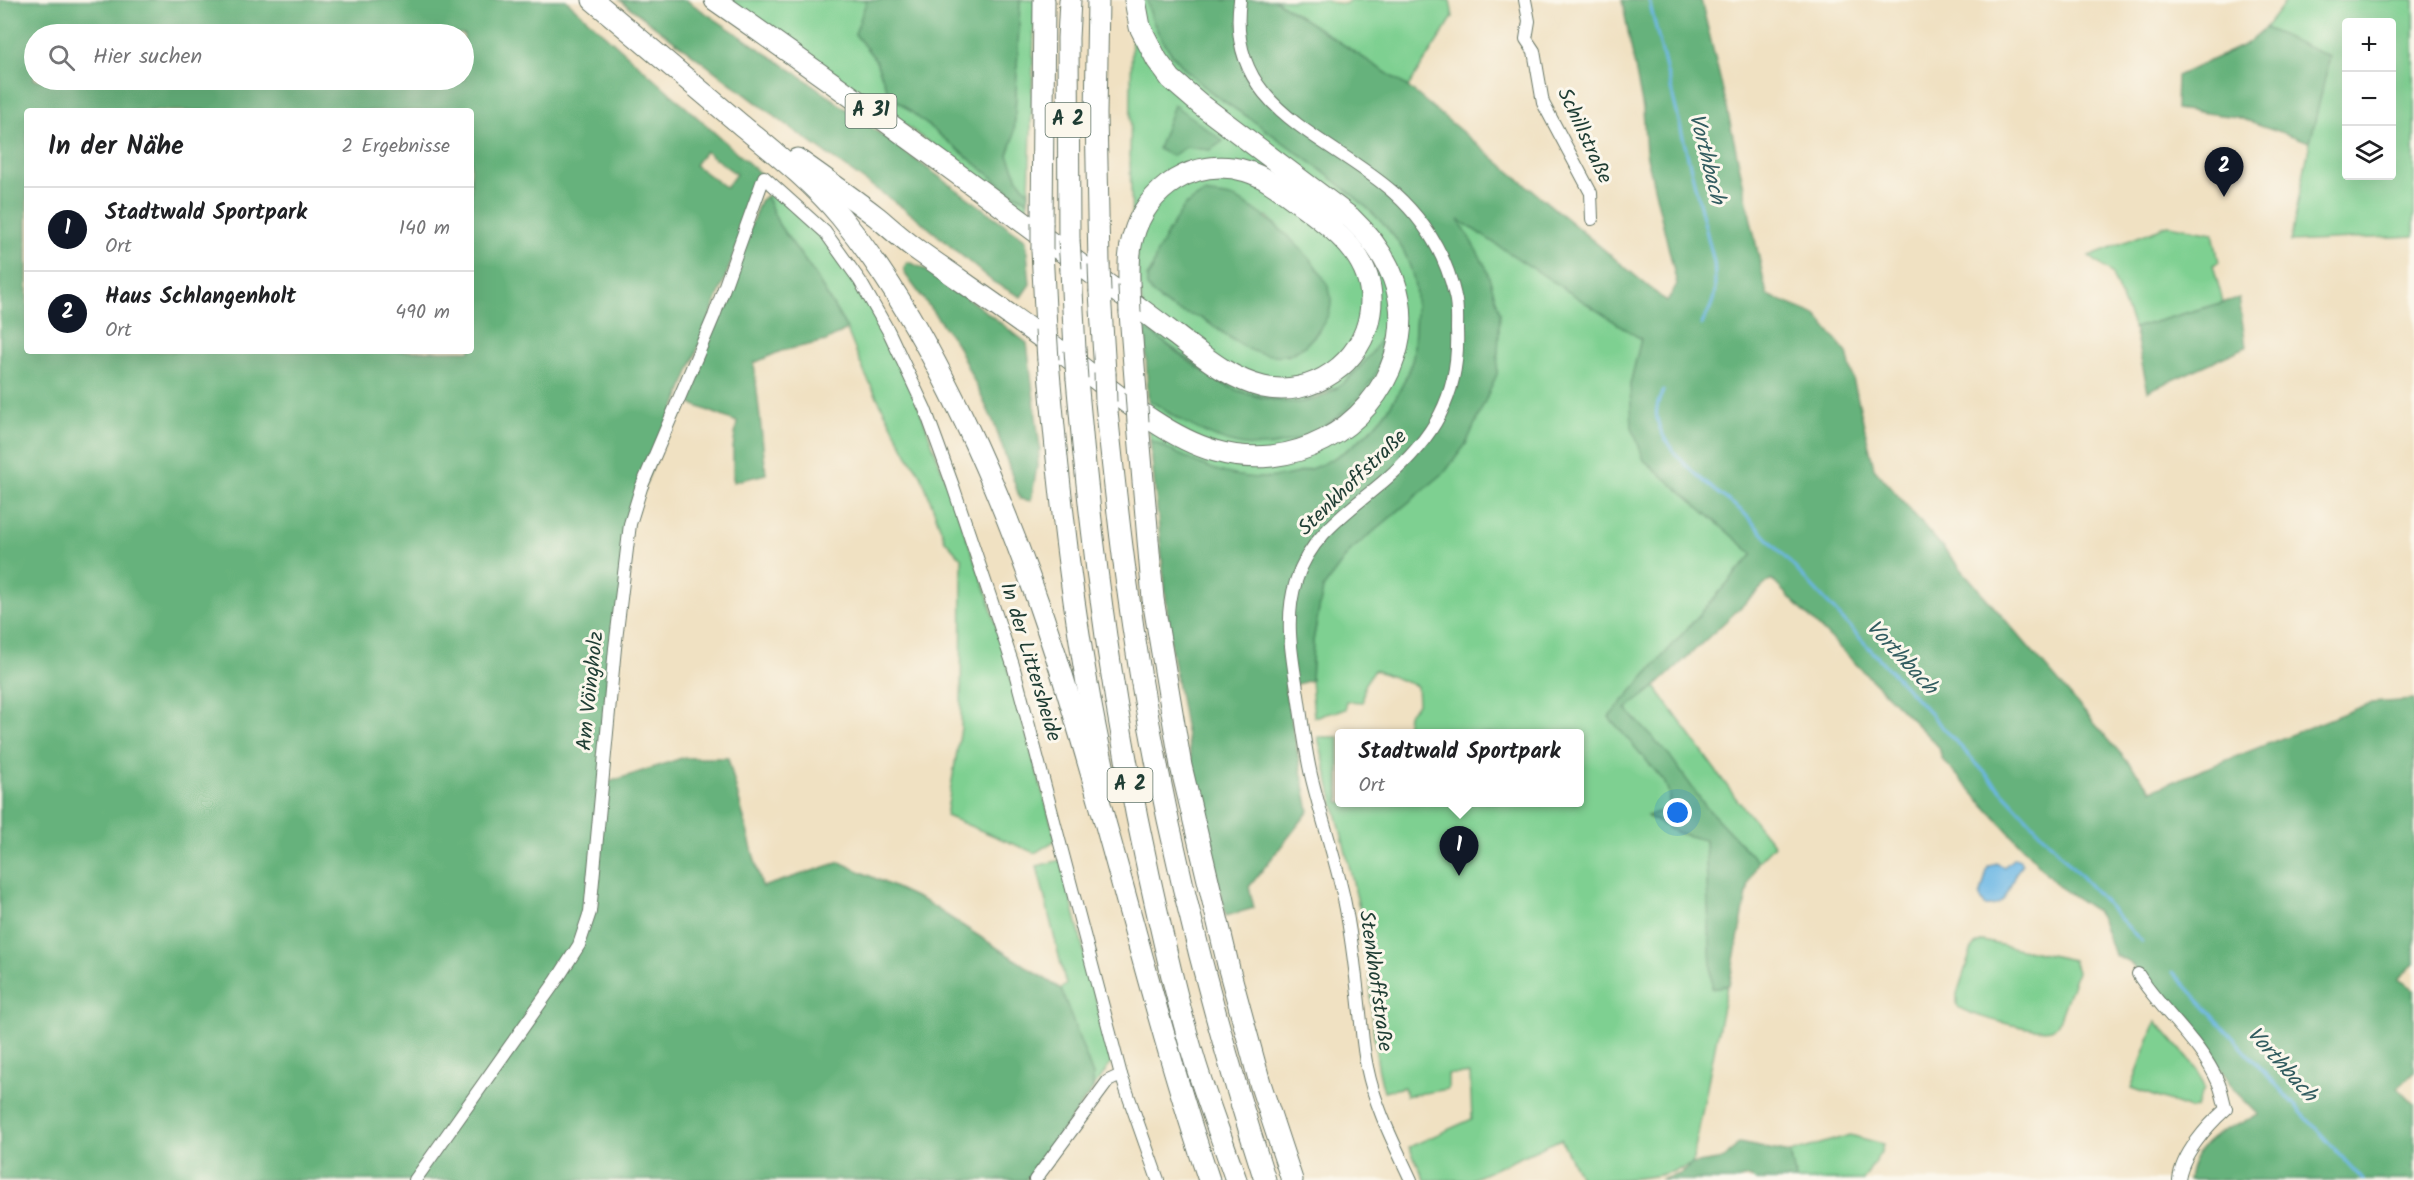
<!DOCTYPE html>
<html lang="de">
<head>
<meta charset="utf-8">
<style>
	:root { --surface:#fff; --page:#f6f6f6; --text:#202124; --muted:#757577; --line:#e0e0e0; --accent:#111827 }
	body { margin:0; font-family:Kalam,sans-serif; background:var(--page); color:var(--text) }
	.controls { position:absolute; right:18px; top:18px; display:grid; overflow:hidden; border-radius:6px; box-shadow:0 6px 24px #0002 }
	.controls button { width:54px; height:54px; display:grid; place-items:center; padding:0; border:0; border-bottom:2px solid var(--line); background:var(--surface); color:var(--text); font:30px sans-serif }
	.you { position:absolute; left:1678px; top:813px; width:21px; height:21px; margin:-15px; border:4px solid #fff; border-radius:50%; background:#1a73e8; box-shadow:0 0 0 9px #1a73e833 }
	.badge { display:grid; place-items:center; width:39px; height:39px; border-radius:50%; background:var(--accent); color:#fff; font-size:20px; font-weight:700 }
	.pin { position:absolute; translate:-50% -50px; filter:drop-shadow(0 2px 3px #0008) }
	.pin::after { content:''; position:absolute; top:32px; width:21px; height:18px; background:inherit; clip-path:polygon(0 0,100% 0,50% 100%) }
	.popup { position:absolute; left:1335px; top:729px; width:249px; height:78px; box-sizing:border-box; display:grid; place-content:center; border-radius:6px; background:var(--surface); filter:drop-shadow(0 2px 4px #0005); font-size:20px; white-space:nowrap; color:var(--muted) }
	.popup b { font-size:22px; color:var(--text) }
	.popup::after { content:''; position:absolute; left:50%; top:100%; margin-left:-12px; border:12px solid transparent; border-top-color:var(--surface) }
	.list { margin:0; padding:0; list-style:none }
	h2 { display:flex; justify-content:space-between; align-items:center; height:78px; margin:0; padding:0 24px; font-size:26px }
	h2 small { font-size:20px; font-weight:400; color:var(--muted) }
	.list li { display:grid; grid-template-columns:39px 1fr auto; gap:18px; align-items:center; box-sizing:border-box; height:84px; padding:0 24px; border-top:2px solid var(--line) }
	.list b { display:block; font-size:22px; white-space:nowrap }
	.list p { margin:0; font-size:20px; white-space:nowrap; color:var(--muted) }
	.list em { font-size:20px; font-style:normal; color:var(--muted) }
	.icon { flex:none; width:33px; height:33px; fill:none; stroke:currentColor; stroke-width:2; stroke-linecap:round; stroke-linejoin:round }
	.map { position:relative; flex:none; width:2414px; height:1180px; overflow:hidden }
	.search { position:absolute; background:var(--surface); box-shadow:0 6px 24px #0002; left:24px; top:24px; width:450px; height:66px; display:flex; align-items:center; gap:15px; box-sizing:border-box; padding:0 21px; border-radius:33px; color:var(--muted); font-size:22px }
	.panel { position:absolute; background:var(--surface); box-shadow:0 6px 24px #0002; left:24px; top:108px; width:450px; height:246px; border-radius:6px }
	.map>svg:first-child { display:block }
	.green { fill:#7ed091; stroke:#4e8662; stroke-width:1.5; fill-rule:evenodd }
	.forest { fill:#66b27b; stroke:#427858; stroke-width:1.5; fill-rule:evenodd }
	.water { fill:#6cb7e5; stroke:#467a8c; stroke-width:1.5 }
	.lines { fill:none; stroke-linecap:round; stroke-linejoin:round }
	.stream { stroke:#6cb7e5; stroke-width:3 }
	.street-casing { stroke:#687666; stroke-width:14 }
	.highway-casing { stroke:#687666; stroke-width:23 }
	.street { stroke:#fff; stroke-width:12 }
	.highway { stroke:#fff; stroke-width:21 }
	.highway-bridge-casing { stroke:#687666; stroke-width:23; stroke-linecap:butt }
	.highway-bridge { stroke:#fff; stroke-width:21 }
	.labels { text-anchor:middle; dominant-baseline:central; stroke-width:6; stroke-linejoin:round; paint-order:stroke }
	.shield { fill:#fbf7ec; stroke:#61756b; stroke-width:1.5 }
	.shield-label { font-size:20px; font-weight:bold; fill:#1f3d34 }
	.street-label { font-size:21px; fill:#1f3d34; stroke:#fbf7ec }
	.water-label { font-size:22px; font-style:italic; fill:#325c60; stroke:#fbf7ec }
</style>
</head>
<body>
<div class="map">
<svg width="2414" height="1180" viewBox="0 0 2414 1180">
	<rect width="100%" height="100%" fill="#fbf7ec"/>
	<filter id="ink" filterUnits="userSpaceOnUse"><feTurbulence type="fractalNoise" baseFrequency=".0167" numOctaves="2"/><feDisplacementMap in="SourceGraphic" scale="12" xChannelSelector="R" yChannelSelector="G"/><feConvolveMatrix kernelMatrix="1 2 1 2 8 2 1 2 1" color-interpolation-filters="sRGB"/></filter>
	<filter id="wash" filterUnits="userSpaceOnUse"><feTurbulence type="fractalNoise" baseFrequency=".008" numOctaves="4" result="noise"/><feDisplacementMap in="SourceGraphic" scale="24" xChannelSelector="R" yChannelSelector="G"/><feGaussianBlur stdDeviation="1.35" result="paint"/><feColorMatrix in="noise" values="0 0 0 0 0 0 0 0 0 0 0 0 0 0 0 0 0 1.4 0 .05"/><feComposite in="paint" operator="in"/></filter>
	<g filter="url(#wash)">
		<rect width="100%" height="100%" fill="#f0e1c2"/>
		<!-- green -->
		<g class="green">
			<polygon points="728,0 867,0 855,34 875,59 889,94 1011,192 1028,201 1026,211"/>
			<polygon points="1020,0 1035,0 1029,193 1018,179 1008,155 1014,137"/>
			<path d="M1137,0H1147C1157,54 1204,90 1248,117C1290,148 1384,209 1405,254C1418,283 1417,299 1415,329C1414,339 1415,351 1412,361C1391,426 1331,477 1261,478C1220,478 1185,457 1150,440L1148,399L1179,420L1333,422L1373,379L1381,338L1373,353L1341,385L1303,402H1286L1236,390L1214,377L1145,328L1132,225L1130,160L1132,21ZM1223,141L1210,150L1186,147ZM1267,216L1312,261L1319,331L1305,346L1288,356L1233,340L1201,318L1176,310L1160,301L1147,277C1155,267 1161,245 1168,232Z"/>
			<polygon points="1275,0 1325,0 1329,2 1345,4 1350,0 1450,0 1453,17 1408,87"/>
			<path d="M2287,0H2414V236L2290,242L2310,142L2330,57L2265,28ZM2346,22H2392V176H2346Z"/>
			<polygon points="770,194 778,197 814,227 831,247 872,306 912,388 987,593 1056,840 1035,853 946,816 961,728 962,559 945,540 921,475 908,456 865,374 845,325 813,272 779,225 766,196"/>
			<path d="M1458,219L1641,339L1630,385L1644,460L1753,554L1609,717L1664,781C1669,791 1671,798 1667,809L1648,817L1678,833L1705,840L1712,987L1727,986L1692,1164C1661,1180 1618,1180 1581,1180L1561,1139L1470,1180H1425L1409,1147L1472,1119L1470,1074H1448V1089L1406,1096L1404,1087L1384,1092C1369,1041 1373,984 1365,932L1318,737H1339V802H1579V734H1422L1421,731H1406L1408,714L1418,704L1417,686L1374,670L1364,685L1363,702L1346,701V709L1314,717L1311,680L1313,641L1323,588L1350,551L1445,472Z"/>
			<polygon points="2168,225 2213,233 2219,262 2213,265 2223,302 2134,328 2111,273 2089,256"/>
			<polygon points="1655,687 1735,797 1774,845 1758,862 1706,807 1669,756 1625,709"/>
			<polygon points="1061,860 1112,1062 1093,1089 1093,1076 1060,989 1066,985 1037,866"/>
			<path d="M1982,941L2073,960L2077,972L2058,1024C2056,1026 2055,1028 2051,1029C2037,1033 1969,1016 1957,1006V994L1971,951L1975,945Z"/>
			<polygon points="2156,1021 2198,1070 2204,1088 2196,1107 2190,1109 2131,1088"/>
			<polygon points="1850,1135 1883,1144 1881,1152 1863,1180 1796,1180 1790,1153"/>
		</g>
		<!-- forest -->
		<g class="forest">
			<path d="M0,0H566L764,177L630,524L603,784L682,758H728L762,887L840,862L926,902L1061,989L1093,1076V1089L1026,1180H0ZM34,34H464V80H34ZM27,111H471V351H27ZM705,151L736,174L726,188L695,165Z"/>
			<polygon points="620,0 686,0 802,77 1026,240 1030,284 1021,297 993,282 917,218 789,127"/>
			<polygon points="867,0 1020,0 1014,137 1008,155 1018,179 1029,193 1028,201 1011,192 889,94 875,59 855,34"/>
			<path d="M1147,0H1275L1408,87L1667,302L1677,284L1646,153L1643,109L1622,0H1701L1725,99L1767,295L1816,315L1847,353L1874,468L2152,790L2370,703L2414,700V964L2398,979L2414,989V1072L2398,1088L2414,1104V1180H2188C2193,1140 2227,1128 2259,1115L2235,1091L2214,1058L2130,962L2114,955L2102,920L2096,911L2058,886L1942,759L1939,747L1771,579L1655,687L1626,709L1670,756L1706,807L1758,862L1749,883L1729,985L1712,988L1705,840L1678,833L1647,816L1667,809C1671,798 1669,791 1664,781L1609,717L1753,554L1644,460L1632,427L1630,385L1641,339L1459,220L1486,267L1500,312L1497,374L1466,444L1445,472L1350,551L1323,588L1313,641L1311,680L1285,688L1309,811L1249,887L1254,908L1226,916L1195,781L1171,648L1150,440C1185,457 1220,478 1261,478C1331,477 1391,427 1412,361C1415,351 1414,339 1415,329C1417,299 1418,283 1405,254C1384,209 1290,148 1248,117C1204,90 1157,54 1147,0Z"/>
			<polygon points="2265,28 2330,57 2310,142 2237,117 2176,109 2177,76 2246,44"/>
			<polygon points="1174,105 1223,141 1210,150 1186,147 1172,156 1158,149"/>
			<path d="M1204,193C1214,195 1227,195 1236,199C1265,212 1327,265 1331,298C1333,313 1321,328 1312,338C1299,354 1284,358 1264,354C1239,350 1223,329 1201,318C1196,316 1189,315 1184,313C1168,308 1158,299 1147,287V277L1152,270L1156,255L1168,232L1185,205Z"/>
			<polygon points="766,196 779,225 813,272 847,329 826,341 781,351 754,363 766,474 733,482 733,448 737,422 684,401 760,201"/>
			<path d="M907,262C930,266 1003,326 1027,343L1040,449L1031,501L1020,499L994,423L956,343L905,274L904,268Z"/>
			<polygon points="2239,298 2246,347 2148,391 2134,328"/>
			<path d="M1145,328C1173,348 1205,377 1236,390C1252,396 1287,405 1303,402C1337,397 1367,364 1382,336C1382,342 1383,349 1382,355C1380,371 1370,383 1360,395C1330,430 1286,453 1238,444C1206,437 1175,417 1148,399Z"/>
			<polygon points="1739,1143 1790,1153 1796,1180 1756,1180 1749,1177 1734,1180 1660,1180 1680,1174 1692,1164 1724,1159"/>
		</g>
		<!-- water -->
		<path class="water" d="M2014,858L2020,860L2022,865C2019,870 2016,871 2014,877C2008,892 2005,908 1985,906L1980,897L1988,867L1996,863L2004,867Z"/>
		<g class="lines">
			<!-- stream -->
			<g class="stream">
				<path d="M1649,0L1714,262C1716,291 1717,300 1701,325"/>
				<path d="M1663,391C1659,400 1655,408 1657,418C1664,456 1714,489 1743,512L2142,942"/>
				<polyline points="2173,972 2363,1180"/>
			</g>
		</g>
	</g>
	<g filter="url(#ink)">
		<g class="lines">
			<defs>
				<g id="street">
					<path d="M1240,0C1225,110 1329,135 1394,193C1425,221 1446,255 1455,296C1458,307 1457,319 1457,330C1460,396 1433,439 1384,481C1349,511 1310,535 1296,581C1284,619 1292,657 1298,695C1302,721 1305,749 1311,775C1321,817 1335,857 1344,899C1352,937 1356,975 1360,1013C1362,1031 1363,1049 1367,1067C1375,1107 1394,1143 1411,1180"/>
					<polyline points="1525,0 1529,21 1526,39 1534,51 1543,103 1591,193 1592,219"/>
					<path d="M2138,974C2161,1011 2201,1042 2218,1082C2222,1090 2223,1100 2226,1109C2208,1125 2181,1155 2179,1180"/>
					<polyline points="415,1180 556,981 579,945 590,912 615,648 630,524 641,488 714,316 764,177 825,232 860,281 889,332 925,409 953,486 1013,665 1121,1075 1158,1180"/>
					<polyline points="1035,1180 1108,1081 1121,1075"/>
				</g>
				<g id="highway">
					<path d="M593,0C642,41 691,83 740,124C775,153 812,182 841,217C893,281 930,349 965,422C1080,663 1124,929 1209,1180"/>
					<path d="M715,0C840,87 963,177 1086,269C1115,290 1145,312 1174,334C1201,354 1229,379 1263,387C1312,398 1363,363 1370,313C1378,263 1339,232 1303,206C1285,193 1267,177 1246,171C1195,156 1146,188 1133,237C1128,253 1129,269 1129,285"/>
					<polyline points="1098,0 1096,114 1099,264"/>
					<path d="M797,159C824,178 851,197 877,217C890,228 902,239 916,249C964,283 1012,316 1060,351C1105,384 1161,436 1215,451C1290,473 1371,431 1395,356C1412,301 1390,255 1351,218L1200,104L1171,79L1157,60L1140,27L1135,0"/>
					<polyline points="1042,223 1044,0"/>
					<polyline points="1069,240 1068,38 1070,0"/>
					<polyline points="1042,250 1046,329"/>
					<polyline points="1071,270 1075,350"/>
					<polyline points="1100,292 1105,373"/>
					<polyline points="1130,313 1136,392"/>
					<path d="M1048,360C1060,503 1076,648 1108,788"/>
					<path d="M1077,379C1091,548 1113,710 1149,875C1163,938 1177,1003 1196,1065C1208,1103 1223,1142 1236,1180"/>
					<path d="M1106,402C1112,460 1118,519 1126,578C1153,782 1202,984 1265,1180"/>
					<polyline points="1138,422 1153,599 1181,766 1229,969 1260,1083 1292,1180"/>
				</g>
			</defs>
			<!-- street casing -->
			<use href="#street" class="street-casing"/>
			<!-- highway casing -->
			<use href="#highway" class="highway-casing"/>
			<!-- street -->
			<use href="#street" class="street"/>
			<!-- highway -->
			<use href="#highway" class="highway"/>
			<defs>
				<g id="highway-bridge">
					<polyline points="1042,223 1042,250"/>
					<polyline points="1069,240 1071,270"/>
					<polyline points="1099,264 1100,292"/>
					<polyline points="1129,285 1130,313"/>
					<polyline points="1046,329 1048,360"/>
					<polyline points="1075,350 1077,379"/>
					<polyline points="1105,373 1106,402"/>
					<polyline points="1136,392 1138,422"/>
				</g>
			</defs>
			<!-- highway-bridge casing -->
			<use href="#highway-bridge" class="highway-bridge-casing"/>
			<!-- highway-bridge -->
			<use href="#highway-bridge" class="highway-bridge"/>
		</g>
	</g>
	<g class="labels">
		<!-- shield labels -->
		<g class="shield">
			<rect x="845.5" y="94" width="51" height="34" rx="4.5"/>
			<rect x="1045.5" y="103" width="45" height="34" rx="4.5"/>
			<rect x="1107.5" y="768" width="45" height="34" rx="4.5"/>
		</g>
		<g class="shield-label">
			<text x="871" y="111">A 31</text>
			<text x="1068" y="120">A 2</text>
			<text x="1130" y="785">A 2</text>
		</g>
		<!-- street labels -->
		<g class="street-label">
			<text transform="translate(1584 136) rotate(65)">Schillstraße</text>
			<text transform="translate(1353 483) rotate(-44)">Stenkhoffstraße</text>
			<text transform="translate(1030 662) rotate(73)">In der Littersheide</text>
			<text transform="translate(591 691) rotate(-84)">Am Vöingholz</text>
			<text transform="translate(1375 981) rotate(82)">Stenkhoffstraße</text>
		</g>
		<!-- water labels -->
		<g class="water-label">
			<text transform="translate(1706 159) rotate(76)">Vorthbach</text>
			<text transform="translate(1901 658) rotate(47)">Vorthbach</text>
			<text transform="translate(2281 1065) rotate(48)">Vorthbach</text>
		</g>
	</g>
</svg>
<div class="controls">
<button>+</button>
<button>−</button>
<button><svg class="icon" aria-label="layers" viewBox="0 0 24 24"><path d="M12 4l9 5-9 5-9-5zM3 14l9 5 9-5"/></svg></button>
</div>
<div class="you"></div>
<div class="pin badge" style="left:1459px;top:876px">1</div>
<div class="popup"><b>Stadtwald Sportpark</b>Ort</div>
<div class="pin badge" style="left:2224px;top:197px">2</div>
<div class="search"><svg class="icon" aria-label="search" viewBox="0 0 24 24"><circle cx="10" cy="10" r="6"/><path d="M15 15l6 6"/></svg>Hier suchen</div>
<section class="panel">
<h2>In der Nähe<small>2 Ergebnisse</small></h2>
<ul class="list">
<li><span class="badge">1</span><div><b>Stadtwald Sportpark</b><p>Ort</p></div><em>140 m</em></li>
<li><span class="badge">2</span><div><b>Haus Schlangenholt</b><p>Ort</p></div><em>490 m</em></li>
</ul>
</section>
</div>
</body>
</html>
